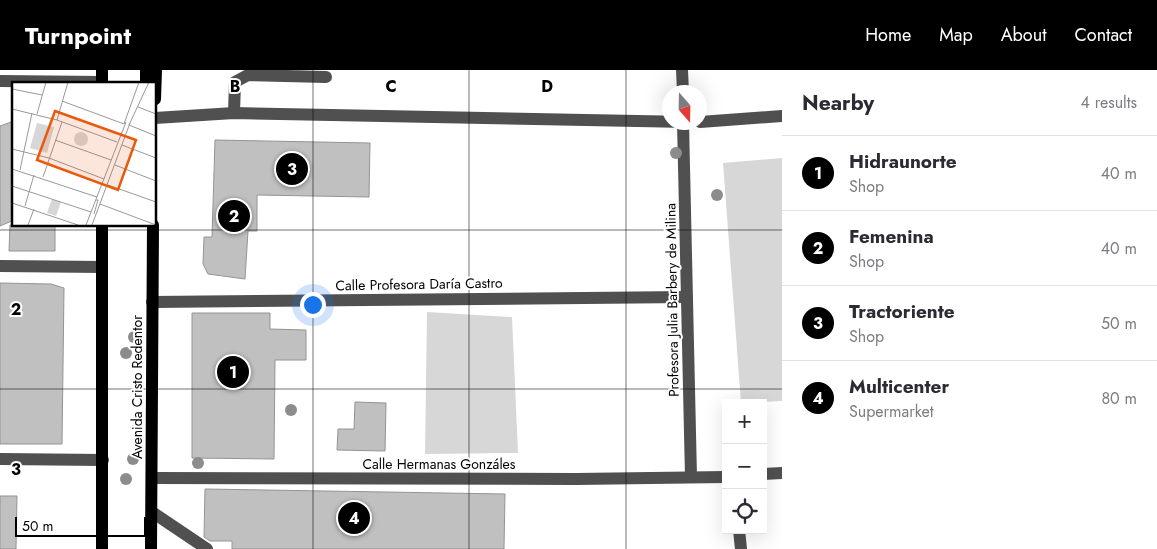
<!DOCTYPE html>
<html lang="en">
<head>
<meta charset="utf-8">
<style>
	:root { --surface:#fff; --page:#f7f7f7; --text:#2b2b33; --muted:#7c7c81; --line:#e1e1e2; --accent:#000 }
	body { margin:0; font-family:Jost,sans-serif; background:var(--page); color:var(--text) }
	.controls { position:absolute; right:15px; bottom:15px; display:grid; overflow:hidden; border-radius:0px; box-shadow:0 5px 20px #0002 }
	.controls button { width:45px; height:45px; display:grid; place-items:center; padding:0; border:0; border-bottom:1px solid var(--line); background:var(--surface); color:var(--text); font:25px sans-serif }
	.compass { position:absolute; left:662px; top:15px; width:45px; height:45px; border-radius:50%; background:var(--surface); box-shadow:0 5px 20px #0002; rotate:160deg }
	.scale { position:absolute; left:15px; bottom:12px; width:131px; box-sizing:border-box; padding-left:5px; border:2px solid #000; border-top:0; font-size:14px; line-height:18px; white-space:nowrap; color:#000; -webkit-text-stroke:4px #fff; paint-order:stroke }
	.you { position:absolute; left:312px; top:234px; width:18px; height:18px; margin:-12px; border:4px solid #fff; border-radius:50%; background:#1a73e8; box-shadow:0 0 0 8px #1a73e833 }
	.badge { display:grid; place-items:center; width:32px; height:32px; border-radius:50%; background:var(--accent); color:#fff; font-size:16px; font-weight:700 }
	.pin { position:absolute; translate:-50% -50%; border:2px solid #fff; box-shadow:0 1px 5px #0006 }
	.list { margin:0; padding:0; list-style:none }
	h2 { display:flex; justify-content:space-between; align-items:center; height:65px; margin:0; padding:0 20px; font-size:21px }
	h2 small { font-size:16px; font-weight:400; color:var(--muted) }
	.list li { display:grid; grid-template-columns:32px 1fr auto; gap:15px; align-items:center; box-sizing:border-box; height:75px; padding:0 20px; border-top:1px solid var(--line) }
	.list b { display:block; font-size:19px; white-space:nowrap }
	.list p { margin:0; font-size:16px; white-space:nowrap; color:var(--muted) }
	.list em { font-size:16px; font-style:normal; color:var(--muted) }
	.icon { flex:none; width:28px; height:28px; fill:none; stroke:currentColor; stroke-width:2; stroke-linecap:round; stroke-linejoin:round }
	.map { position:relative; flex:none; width:782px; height:479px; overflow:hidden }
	header { display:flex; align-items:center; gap:30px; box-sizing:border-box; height:70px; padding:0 25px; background:var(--accent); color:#fff }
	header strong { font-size:24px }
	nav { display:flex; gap:28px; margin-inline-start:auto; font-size:18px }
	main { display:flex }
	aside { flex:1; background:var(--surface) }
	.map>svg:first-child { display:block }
	.green { fill:#d7d7d7 }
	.building { fill:#c0c0c0; stroke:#949494 }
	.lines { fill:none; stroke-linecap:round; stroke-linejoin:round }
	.minor { stroke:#505050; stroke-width:12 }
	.major { stroke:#000; stroke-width:12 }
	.tree { fill:#8c8c8c }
	.grid { fill:none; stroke:#000; stroke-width:1; stroke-opacity:0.55 }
	.labels { text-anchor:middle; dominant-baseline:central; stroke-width:4; stroke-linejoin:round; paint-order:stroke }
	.street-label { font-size:14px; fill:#000; stroke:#fff }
	.inset-road { fill:none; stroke:#999; stroke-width:1 }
	.view { fill:#e8590c; fill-opacity:0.15; stroke:#e8590c; stroke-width:2.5 }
	.inset-edge { fill:none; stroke:#000; stroke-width:2.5 }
	.grid-label { font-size:16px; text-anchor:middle; font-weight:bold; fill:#000; stroke:#fff; stroke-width:4; stroke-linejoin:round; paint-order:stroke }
</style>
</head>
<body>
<header>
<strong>Turnpoint</strong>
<nav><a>Home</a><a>Map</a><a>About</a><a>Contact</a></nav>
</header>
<main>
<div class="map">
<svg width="782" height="479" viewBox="0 0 782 479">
	<rect width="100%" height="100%" fill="#fff"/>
	<!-- green -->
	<g class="green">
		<polygon points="782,88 782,331 741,333 723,93"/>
		<polygon points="427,242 512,247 518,383 425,384"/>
	</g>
	<!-- building -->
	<g class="building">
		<polygon points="14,51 14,150 0,156 0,56"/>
		<polygon points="215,70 370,73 369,127 257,125 257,161 248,161 245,209 208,204 203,194 204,167 212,167"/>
		<polygon points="10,155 55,155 55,181 9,181"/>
		<polygon points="0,213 51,214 64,218 62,374 0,374"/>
		<polygon points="192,243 270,243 270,259 306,260 306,290 275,290 274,389 192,388"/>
		<polygon points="355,332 386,333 385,381 337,380 338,359 354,359"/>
		<polygon points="205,419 505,424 504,479 232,479 232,471 210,471 204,467"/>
		<polygon points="0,426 17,426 16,479 0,479"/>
	</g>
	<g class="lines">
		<!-- minor -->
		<g class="minor">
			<polyline points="682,0 683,22"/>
			<polyline points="0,11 102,12"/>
			<polyline points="234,43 235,12 248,5 326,7"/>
			<polyline points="155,48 234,43 689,52"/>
			<polyline points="683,52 691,407"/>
			<polyline points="700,52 782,46"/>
			<polyline points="0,196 102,197"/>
			<polyline points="152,232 687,227"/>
			<polyline points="0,389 103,390"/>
			<polyline points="763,404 782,403"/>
			<polyline points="153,408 576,409 726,407"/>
			<polyline points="152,442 207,479"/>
			<polyline points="739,460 741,479"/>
		</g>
		<!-- major -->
		<g class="major">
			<polyline points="146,0 146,14"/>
			<polyline points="102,14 102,0"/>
			<polyline points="155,29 156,0"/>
			<polyline points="102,155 102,479"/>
			<polyline points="151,479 153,155"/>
		</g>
	</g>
	<!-- trees -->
	<g class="tree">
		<circle cx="676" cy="83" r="6"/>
		<circle cx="717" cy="125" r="6"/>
		<circle cx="134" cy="267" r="6"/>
		<circle cx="126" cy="283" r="6"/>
		<circle cx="291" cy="340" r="6"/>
		<circle cx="133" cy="389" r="6"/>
		<circle cx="198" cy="393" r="6"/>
		<circle cx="126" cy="409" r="6"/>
	</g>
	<!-- grid -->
	<path class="grid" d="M156,0V479M313,0V479M469,0V479M626,0V479M0,160H782M0,319H782"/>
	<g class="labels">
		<!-- street labels -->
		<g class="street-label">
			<text transform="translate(419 214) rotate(-1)">Calle Profesora Daría Castro</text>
			<text transform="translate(672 230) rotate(-91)">Profesora Julia Barbery de Milina</text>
			<text transform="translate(137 317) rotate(-90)">Avenida Cristo Redentor</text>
			<text x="439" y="394">Calle Hermanas Gonzáles</text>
		</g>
	</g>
	<!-- overview -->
	<g transform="translate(12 12)">
		<rect width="144" height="144" fill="#fff"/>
		<path d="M25,41L42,45L35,71L18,66ZM62 57a7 7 0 1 1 14 0a7 7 0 1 1-14 0ZM40,117L49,120L44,134L35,131Z" fill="#d7d7d7"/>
		<path class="inset-road" d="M0,7L30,13M50,19L112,42M126,25L144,32M0,27L45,38L105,60M25,32L34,0M45,38L56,0M112,42L127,0M117,43L144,54M117,43L137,0M43,58L99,78M110,63L144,76M0,67L37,76L92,97M103,83L144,99M0,87L85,115M8,88L20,31M31,95L50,40M96,103L144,120M0,104L79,130M0,121L66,143M88,122L144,143M13,124L22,93M82,132L86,118H84M16,143L22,127M74,143L114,40M80,143L118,41"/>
		<path class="view" d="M43,29L124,58L106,108L25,78Z"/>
		<rect width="144" height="144" class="inset-edge"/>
	</g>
	<g class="grid-label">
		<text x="235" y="22">B</text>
		<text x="391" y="22">C</text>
		<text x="547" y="22">D</text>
		<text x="16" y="245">2</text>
		<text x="16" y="405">3</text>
	</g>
</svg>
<div class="controls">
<button>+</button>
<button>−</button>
<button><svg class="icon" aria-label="locate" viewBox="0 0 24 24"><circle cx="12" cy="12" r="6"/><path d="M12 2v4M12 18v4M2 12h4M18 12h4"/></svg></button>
</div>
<svg class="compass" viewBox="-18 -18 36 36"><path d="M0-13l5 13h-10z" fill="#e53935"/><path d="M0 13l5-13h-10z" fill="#7c7c81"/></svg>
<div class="scale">50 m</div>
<div class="you"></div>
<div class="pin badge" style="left:233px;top:302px">1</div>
<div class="pin badge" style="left:234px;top:146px">2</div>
<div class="pin badge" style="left:292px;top:99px">3</div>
<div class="pin badge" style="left:354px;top:448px">4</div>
</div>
<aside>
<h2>Nearby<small>4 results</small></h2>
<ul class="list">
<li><span class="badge">1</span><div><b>Hidraunorte</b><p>Shop</p></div><em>40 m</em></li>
<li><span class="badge">2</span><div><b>Femenina</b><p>Shop</p></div><em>40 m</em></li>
<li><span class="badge">3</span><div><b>Tractoriente</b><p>Shop</p></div><em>50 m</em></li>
<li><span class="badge">4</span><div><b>Multicenter</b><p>Supermarket</p></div><em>80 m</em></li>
</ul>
</aside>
</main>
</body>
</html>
